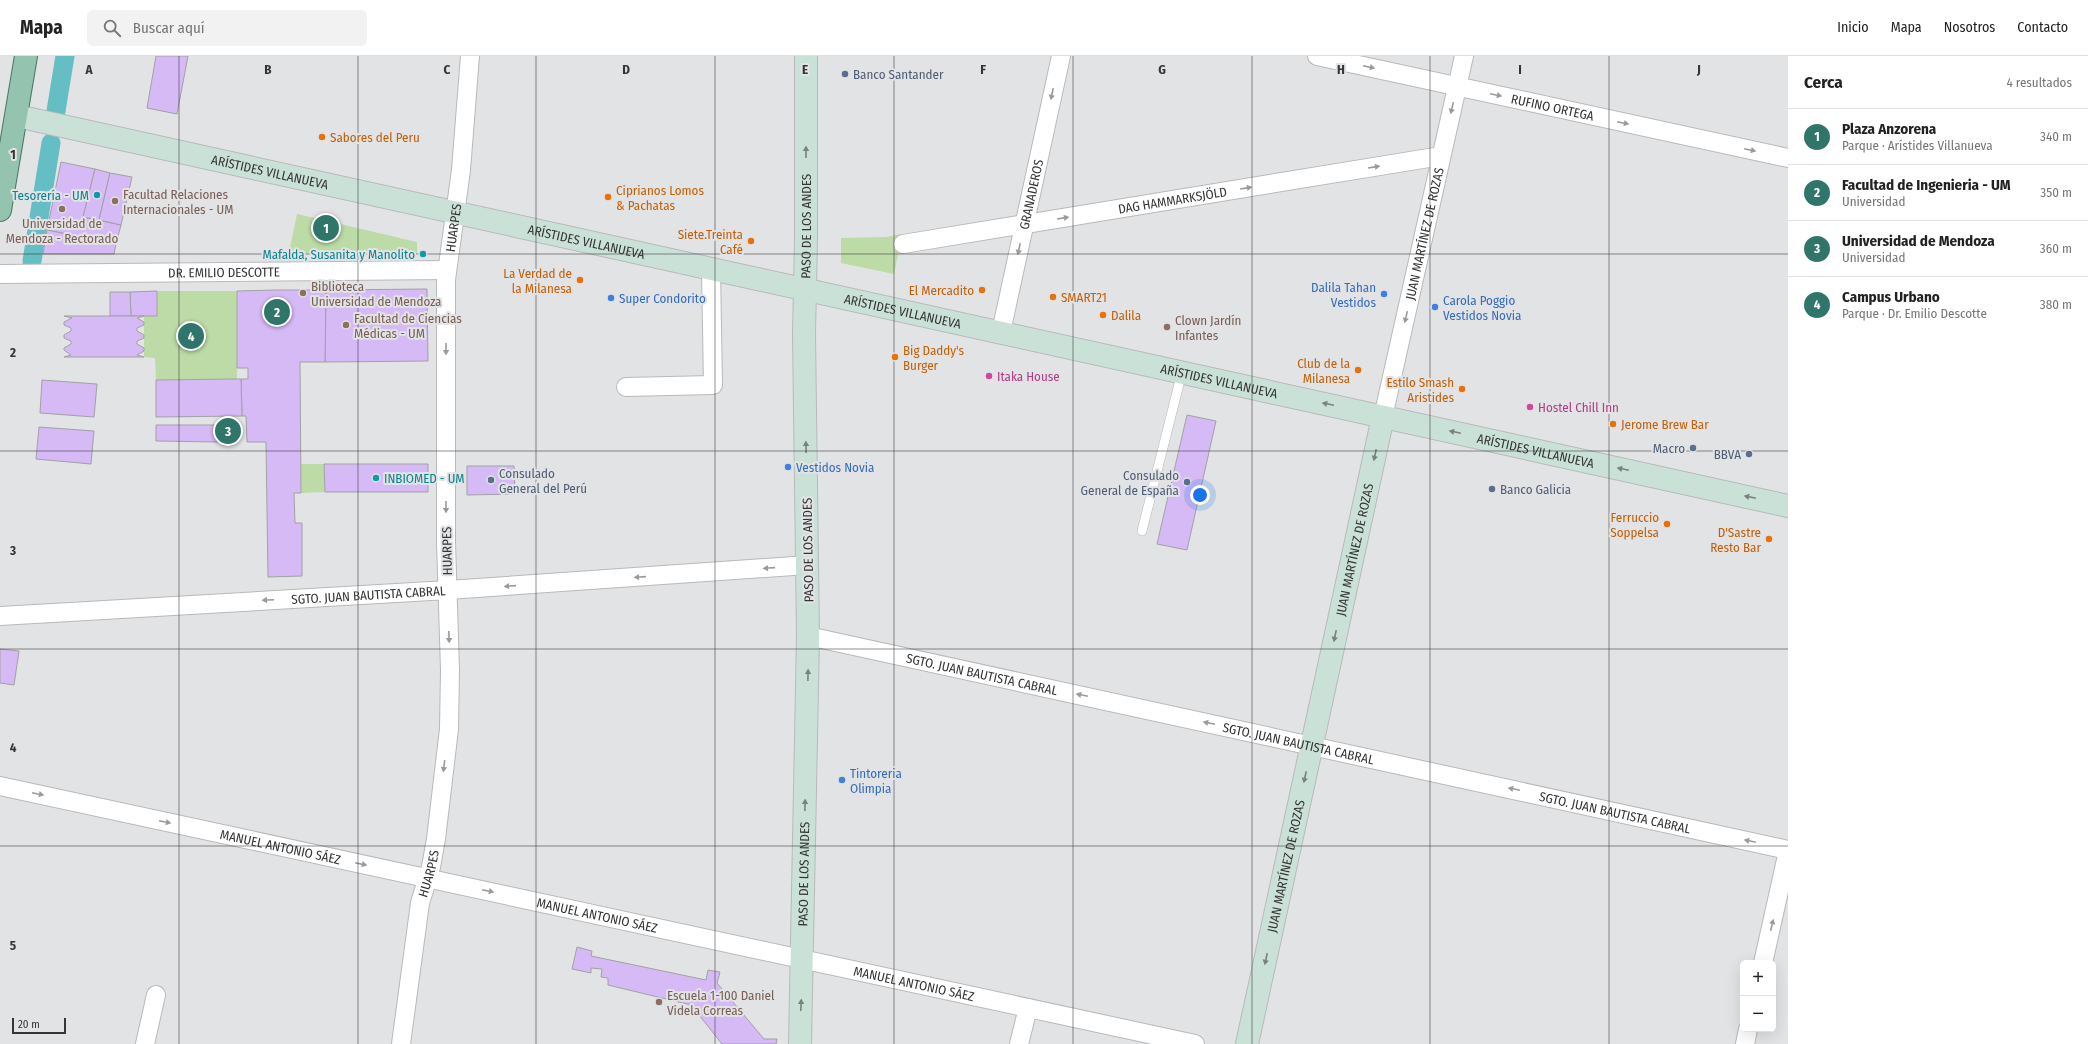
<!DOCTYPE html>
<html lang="es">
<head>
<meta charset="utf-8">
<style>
	:root { --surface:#fff; --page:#f2f2f2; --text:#222; --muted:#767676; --line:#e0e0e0; --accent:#307569 }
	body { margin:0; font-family:"Fira Sans Condensed",sans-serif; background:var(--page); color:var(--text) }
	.controls { position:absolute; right:12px; bottom:12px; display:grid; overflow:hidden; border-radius:6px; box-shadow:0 4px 16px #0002 }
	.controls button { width:36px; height:36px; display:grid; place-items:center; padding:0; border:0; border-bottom:1px solid var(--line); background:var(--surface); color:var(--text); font:20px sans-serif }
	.scale { position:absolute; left:12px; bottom:10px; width:54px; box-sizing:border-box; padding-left:4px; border:2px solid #353536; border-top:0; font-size:11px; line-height:14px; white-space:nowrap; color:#353536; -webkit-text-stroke:3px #e2e3e5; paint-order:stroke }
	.you { position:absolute; left:1200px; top:439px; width:14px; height:14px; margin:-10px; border:3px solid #fff; border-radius:50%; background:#1a73e8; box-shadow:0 0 0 6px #1a73e833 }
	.badge { display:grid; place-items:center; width:26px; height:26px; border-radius:50%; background:var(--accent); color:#fff; font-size:13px; font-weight:700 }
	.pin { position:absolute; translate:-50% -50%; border:2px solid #fff; box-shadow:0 1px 4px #0006 }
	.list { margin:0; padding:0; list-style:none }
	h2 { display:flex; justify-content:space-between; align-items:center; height:52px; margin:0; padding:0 16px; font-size:17px }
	h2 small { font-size:13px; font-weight:400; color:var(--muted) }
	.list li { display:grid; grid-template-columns:26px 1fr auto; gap:12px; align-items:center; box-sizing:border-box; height:56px; padding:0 16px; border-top:1px solid var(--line) }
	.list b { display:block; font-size:15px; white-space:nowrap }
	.list p { margin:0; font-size:13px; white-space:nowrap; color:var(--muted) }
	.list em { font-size:13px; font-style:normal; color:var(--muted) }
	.icon { flex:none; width:22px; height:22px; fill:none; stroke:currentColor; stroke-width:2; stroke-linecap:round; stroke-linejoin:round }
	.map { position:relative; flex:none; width:1788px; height:988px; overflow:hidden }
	header { display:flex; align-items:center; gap:24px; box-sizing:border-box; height:56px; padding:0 20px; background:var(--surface); border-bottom:1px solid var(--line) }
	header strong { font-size:19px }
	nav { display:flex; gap:22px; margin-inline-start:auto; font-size:14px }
	.search { width:280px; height:36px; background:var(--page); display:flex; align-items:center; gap:10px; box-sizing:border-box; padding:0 14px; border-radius:6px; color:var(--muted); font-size:15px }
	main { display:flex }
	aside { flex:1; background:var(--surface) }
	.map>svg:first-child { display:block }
	.green { fill:#bcdba7 }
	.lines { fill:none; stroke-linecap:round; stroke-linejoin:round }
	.canal { stroke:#65bec4; stroke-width:19 }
	.building { fill:#d6baf5; stroke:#a2a1a3 }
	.lane-casing { stroke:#b9b9bb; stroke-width:10 }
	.street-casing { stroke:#b9b9bb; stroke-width:20 }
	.secondary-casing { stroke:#b9b9bb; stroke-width:24 }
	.primary-casing { stroke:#457762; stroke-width:24 }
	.lane { stroke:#fff; stroke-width:9 }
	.street { stroke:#fff; stroke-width:18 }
	.secondary { stroke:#cae1d7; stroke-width:22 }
	.primary { stroke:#94c3af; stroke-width:22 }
	.oneway { fill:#9a9a9a }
	.oneway2 { fill:#78827e }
	.grid { fill:none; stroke:#353536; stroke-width:1; stroke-opacity:0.55 }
	.service-dot { fill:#5c6f8a; stroke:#e2e3e5; stroke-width:1.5 }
	.food-dot { fill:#e8710a; stroke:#e2e3e5; stroke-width:1.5 }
	.culture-dot { fill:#0f9aa8; stroke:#e2e3e5; stroke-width:1.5 }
	.education-dot { fill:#8d6e63; stroke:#e2e3e5; stroke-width:1.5 }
	.shop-dot { fill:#3f7fe0; stroke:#e2e3e5; stroke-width:1.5 }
	.hotel-dot { fill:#d1479c; stroke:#e2e3e5; stroke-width:1.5 }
	.labels { text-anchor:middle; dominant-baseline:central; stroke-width:4; stroke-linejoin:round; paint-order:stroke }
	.service-label { font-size:13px; fill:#4e5e75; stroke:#e2e3e5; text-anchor:start }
	.street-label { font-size:13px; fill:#353536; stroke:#e2e3e5 }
	.food-label { font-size:13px; fill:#c56008; stroke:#e2e3e5; text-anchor:end }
	.education-label { font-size:13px; fill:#785e54; stroke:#e2e3e5; text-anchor:start }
	.culture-label { font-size:13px; fill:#0d838f; stroke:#e2e3e5; text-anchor:end }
	.shop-label { font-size:13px; fill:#366cbe; stroke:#e2e3e5; text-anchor:start }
	.hotel-label { font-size:13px; fill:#b23c85; stroke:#e2e3e5; text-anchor:start }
	.grid-label { font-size:13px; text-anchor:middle; font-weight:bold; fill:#353536; stroke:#e2e3e5; stroke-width:4; stroke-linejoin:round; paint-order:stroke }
</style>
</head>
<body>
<header>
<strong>Mapa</strong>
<div class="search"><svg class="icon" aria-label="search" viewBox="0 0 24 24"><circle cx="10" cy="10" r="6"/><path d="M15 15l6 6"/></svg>Buscar aquí</div>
<nav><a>Inicio</a><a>Mapa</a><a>Nosotros</a><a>Contacto</a></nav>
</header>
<main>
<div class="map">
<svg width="1788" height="988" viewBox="0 0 1788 988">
	<rect width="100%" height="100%" fill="#e2e3e5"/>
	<!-- green -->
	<g class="green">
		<polygon points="297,158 417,186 417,198 289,197"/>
		<polygon points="902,178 894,218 841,207 841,182 886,181"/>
		<polygon points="157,235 237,235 237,323 156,324 155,302 144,301 144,260 157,260"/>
		<polygon points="301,408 324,408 325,436 301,437"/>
	</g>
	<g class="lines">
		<!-- canal -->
		<g class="canal">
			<polyline points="56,55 65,0"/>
			<polyline points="32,205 51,87"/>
		</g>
	</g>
	<!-- building -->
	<g class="building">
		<polygon points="156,0 188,0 177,58 147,52"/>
		<polygon points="61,106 95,113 83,161 121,169 116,188 47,174"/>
		<polygon points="95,113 110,117 99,164 83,161"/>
		<polygon points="110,117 132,121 121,169 99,164"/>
		<polygon points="47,174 116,188 114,198 43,198"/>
		<polygon points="427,233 428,305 325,306 326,234"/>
		<polygon points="276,234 326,234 325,306 300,306 301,437 294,437 295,467 302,467 302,520 268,521 266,386 247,386 246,360 242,360 241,323 248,323 248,312 237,312 237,235"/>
		<polygon points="157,235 157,260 131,260 130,236"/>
		<polygon points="110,236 130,236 131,260 110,260"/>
		<polygon points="64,260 144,260 137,262 144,266 144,269 137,272 137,275 144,279 144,282 137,285 137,288 144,292 144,295 137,299 144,301 64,301 71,299 64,294 64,292 71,288 71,285 64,282 64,279 71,275 71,272 64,269 64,266 72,262"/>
		<polygon points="237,323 241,323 242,360 156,361 156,324"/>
		<polygon points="42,324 97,328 94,361 40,357"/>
		<polygon points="1187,359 1216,365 1187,494 1157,488"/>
		<polygon points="156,369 239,369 239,382 218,382 218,386 156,385"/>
		<polygon points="39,371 94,375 91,408 36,403"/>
		<polygon points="324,408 428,408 428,436 325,436"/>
		<polygon points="467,410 514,410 515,438 467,439"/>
		<polygon points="0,593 19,595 14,629 0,627"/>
		<polygon points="577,891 592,895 591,900 706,924 708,914 720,916 717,927 764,983 777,983 776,988 722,988 691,949 608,929 608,922 601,921 602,913 591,912 591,917 572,913"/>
	</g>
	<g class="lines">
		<defs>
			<polyline id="lane" points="1142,475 1182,316"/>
			<g id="street">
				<path id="s1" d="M1317,0L1788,102"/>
				<path id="s2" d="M903,188L1441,100"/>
				<path id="s3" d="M0,218L447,214"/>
				<path id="s4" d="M1001,276L1061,0"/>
				<polyline points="626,331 713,329 711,213"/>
				<path id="s5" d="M1383,361L1464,0"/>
				<path id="s6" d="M0,560L448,534L808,509"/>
				<path id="s7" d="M808,580L1788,794"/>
				<path id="s8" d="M0,730L1195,988"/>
				<polyline points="1763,907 1788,795"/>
				<polyline points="145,988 156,939"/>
				<path id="s9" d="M401,988L420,847L431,811L436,783L449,673L450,614L446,486V224L461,114L470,0"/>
				<polyline points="1019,988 1028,952"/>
				<polyline points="1745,988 1748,973"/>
			</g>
			<g id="secondary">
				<path id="s10" d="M17,60L1788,450"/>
				<path id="s11" d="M800,988L808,580L804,278L806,184V0"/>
				<path id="s12" d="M1247,988L1383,361"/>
			</g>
			<polyline id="primary" points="0,154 26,0"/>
		</defs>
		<!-- lane casing -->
		<use href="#lane" class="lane-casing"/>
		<!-- street casing -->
		<use href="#street" class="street-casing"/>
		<!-- secondary casing -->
		<use href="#secondary" class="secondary-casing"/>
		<!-- primary casing -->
		<use href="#primary" class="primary-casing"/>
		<!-- lane -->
		<use href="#lane" class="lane"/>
		<!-- street -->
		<use href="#street" class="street"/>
		<!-- secondary -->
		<use href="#secondary" class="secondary"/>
		<!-- primary -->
		<use href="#primary" class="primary"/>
	</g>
	<!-- one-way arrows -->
	<defs><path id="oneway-solid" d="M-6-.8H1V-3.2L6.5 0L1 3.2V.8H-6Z"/></defs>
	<g class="oneway">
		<use href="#oneway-solid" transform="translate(1369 11) rotate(12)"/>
		<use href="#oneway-solid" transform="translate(1052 38) rotate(102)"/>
		<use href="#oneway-solid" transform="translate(1496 39) rotate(12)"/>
		<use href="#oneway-solid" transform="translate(1452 52) rotate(103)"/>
		<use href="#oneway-solid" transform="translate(1623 67) rotate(12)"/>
		<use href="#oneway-solid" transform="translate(1750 94) rotate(12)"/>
		<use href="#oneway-solid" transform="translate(1374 111) rotate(-9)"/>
		<use href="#oneway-solid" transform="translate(1246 132) rotate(-9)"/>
		<use href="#oneway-solid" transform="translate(1063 162) rotate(-9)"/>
		<use href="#oneway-solid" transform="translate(1019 193) rotate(102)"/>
		<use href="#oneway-solid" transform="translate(1406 261) rotate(103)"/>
		<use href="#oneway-solid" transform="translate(446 293) rotate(90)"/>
		<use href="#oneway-solid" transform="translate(446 451) rotate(90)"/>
		<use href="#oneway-solid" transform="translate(769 512) rotate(176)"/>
		<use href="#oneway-solid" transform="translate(640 521) rotate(176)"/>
		<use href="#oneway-solid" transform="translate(510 530) rotate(176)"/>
		<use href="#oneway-solid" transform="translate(268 544) rotate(177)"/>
		<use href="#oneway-solid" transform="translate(449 581) rotate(88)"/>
		<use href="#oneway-solid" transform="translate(1082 639) rotate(-168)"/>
		<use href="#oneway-solid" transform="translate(1209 667) rotate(-168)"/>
		<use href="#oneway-solid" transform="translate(444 710) rotate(97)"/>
		<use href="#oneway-solid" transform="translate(1514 733) rotate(-168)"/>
		<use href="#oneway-solid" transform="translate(38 738) rotate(12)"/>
		<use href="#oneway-solid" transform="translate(165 766) rotate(12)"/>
		<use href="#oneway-solid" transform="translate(1750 785) rotate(-168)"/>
		<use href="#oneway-solid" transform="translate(361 808) rotate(12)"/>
		<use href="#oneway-solid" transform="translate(488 835) rotate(12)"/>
		<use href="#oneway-solid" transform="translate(1772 869) rotate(-77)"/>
	</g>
	<g class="oneway2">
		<use href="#oneway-solid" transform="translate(806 96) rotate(-90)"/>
		<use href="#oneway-solid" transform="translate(1328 348) rotate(-168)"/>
		<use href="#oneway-solid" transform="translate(1455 376) rotate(-168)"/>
		<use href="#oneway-solid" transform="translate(806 391) rotate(-91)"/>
		<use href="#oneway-solid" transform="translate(1375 399) rotate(102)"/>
		<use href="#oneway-solid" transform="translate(1623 413) rotate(-168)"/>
		<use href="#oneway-solid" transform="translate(1750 441) rotate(-168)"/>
		<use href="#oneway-solid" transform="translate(1335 580) rotate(102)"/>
		<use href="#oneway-solid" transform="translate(808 619) rotate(-89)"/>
		<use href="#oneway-solid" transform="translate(1305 721) rotate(102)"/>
		<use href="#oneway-solid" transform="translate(805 749) rotate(-89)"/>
		<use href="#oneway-solid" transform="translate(1266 903) rotate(102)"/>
		<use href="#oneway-solid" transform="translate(801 949) rotate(-88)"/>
	</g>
	<!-- grid -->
	<path class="grid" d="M179,0V988M358,0V988M536,0V988M715,0V988M894,0V988M1073,0V988M1252,0V988M1430,0V988M1609,0V988M0,198H1788M0,395H1788M0,593H1788M0,790H1788"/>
	<!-- markers -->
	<g class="service-dot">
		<circle cx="845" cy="18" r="4"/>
		<circle cx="1693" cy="392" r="4"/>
		<circle cx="1749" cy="398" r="4"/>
		<circle cx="491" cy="424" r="4"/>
		<circle cx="1187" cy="426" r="4"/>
		<circle cx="1492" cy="433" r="4"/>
	</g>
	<g class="food-dot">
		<circle cx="322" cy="81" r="4"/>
		<circle cx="608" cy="141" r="4"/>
		<circle cx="751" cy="185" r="4"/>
		<circle cx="580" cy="224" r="4"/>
		<circle cx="982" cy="234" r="4"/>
		<circle cx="1053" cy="241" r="4"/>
		<circle cx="1103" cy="259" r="4"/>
		<circle cx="895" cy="301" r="4"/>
		<circle cx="1358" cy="314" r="4"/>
		<circle cx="1462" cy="333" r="4"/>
		<circle cx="1613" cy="368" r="4"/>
		<circle cx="1667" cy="468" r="4"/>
		<circle cx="1769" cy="483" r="4"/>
	</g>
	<g class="culture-dot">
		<circle cx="97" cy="139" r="4"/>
		<circle cx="423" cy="198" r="4"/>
		<circle cx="376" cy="422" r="4"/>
	</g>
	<g class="education-dot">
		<circle cx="115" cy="145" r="4"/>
		<circle cx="62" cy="153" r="4"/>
		<circle cx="303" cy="237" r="4"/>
		<circle cx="346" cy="269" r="4"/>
		<circle cx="1167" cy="271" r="4"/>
		<circle cx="659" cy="946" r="4"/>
	</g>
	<g class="shop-dot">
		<circle cx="1384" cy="238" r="4"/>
		<circle cx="611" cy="242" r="4"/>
		<circle cx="1435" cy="251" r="4"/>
		<circle cx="788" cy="411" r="4"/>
		<circle cx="842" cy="724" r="4"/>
	</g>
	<g class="hotel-dot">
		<circle cx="989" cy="320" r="4"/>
		<circle cx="1530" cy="351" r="4"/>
	</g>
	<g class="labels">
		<!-- service labels -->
		<g class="service-label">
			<text x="853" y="18">Banco Santander</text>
			<text x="1685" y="392" text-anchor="end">Macro</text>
			<text x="1741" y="398" text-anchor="end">BBVA</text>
			<text x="499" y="417">Consulado<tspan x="499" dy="15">General del Perú</tspan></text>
			<text x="1179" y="419" text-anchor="end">Consulado<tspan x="1179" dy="15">General de España</tspan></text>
			<text x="1500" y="433">Banco Galicia</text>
		</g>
		<!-- street labels -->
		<g class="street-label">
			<text stroke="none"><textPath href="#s1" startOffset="241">RUFINO ORTEGA</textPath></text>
			<text stroke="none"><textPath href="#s10" startOffset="259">ARÍSTIDES VILLANUEVA</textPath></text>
			<text stroke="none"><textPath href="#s4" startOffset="141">GRANADEROS</textPath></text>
			<text stroke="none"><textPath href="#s2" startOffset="273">DAG HAMMARKSJÖLD</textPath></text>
			<text stroke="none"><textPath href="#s11" startOffset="818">PASO DE LOS ANDES</textPath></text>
			<text stroke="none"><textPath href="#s9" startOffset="821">HUARPES</textPath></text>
			<text stroke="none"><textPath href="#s5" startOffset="188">JUAN MARTÍNEZ DE ROZAS</textPath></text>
			<text stroke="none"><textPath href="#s10" startOffset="583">ARÍSTIDES VILLANUEVA</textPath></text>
			<text stroke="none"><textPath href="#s3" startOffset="224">DR. EMILIO DESCOTTE</textPath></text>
			<text stroke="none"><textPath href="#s10" startOffset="907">ARÍSTIDES VILLANUEVA</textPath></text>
			<text stroke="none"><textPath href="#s10" startOffset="1231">ARÍSTIDES VILLANUEVA</textPath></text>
			<text stroke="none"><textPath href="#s10" startOffset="1555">ARÍSTIDES VILLANUEVA</textPath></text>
			<text transform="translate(808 494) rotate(-91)">PASO DE LOS ANDES</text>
			<text stroke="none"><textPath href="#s12" startOffset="506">JUAN MARTÍNEZ DE ROZAS</textPath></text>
			<text transform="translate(447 495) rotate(-91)">HUARPES</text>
			<text stroke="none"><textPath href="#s6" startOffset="369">SGTO. JUAN BAUTISTA CABRAL</textPath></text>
			<text stroke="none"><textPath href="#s7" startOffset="178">SGTO. JUAN BAUTISTA CABRAL</textPath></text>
			<text stroke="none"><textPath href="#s7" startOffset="502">SGTO. JUAN BAUTISTA CABRAL</textPath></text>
			<text stroke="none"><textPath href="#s7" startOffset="826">SGTO. JUAN BAUTISTA CABRAL</textPath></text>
			<text stroke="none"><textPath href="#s8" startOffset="287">MANUEL ANTONIO SÁEZ</textPath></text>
			<text stroke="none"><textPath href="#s12" startOffset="182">JUAN MARTÍNEZ DE ROZAS</textPath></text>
			<text stroke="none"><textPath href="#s9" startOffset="173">HUARPES</textPath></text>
			<text stroke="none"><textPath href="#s11" startOffset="170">PASO DE LOS ANDES</textPath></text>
			<text stroke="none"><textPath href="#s8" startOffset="611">MANUEL ANTONIO SÁEZ</textPath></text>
			<text stroke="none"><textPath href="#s8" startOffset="935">MANUEL ANTONIO SÁEZ</textPath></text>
		</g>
		<!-- food labels -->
		<g class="food-label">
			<text x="330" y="81" text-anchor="start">Sabores del Peru</text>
			<text x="616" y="134" text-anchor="start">Ciprianos Lomos<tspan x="616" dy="15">&amp; Pachatas</tspan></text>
			<text x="743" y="178">Siete.Treinta<tspan x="743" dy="15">Café</tspan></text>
			<text x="572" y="217">La Verdad de<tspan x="572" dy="15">la Milanesa</tspan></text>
			<text x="974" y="234">El Mercadito</text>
			<text x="1061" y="241" text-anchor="start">SMART21</text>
			<text x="1111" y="259" text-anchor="start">Dalila</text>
			<text x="903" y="294" text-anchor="start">Big Daddy's<tspan x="903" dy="15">Burger</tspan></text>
			<text x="1350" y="307">Club de la<tspan x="1350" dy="15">Milanesa</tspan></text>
			<text x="1454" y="326">Estilo Smash<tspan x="1454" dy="15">Aristides</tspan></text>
			<text x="1621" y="368" text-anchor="start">Jerome Brew Bar</text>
			<text x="1659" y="461">Ferruccio<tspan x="1659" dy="15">Soppelsa</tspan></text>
			<text x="1761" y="476">D'Sastre<tspan x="1761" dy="15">Resto Bar</tspan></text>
		</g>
		<!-- education labels -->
		<g class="education-label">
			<text x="123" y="138">Facultad Relaciones<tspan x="123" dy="15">Internacionales - UM</tspan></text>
			<text x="62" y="167" text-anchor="middle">Universidad de<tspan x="62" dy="15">Mendoza - Rectorado</tspan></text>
			<text x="311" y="230">Biblioteca<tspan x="311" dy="15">Universidad de Mendoza</tspan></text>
			<text x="354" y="262">Facultad de Ciencias<tspan x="354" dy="15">Médicas - UM</tspan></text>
			<text x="1175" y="264">Clown Jardín<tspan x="1175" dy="15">Infantes</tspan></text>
			<text x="667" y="939">Escuela 1-100 Daniel<tspan x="667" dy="15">Videla Correas</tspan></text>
		</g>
		<!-- culture labels -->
		<g class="culture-label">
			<text x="89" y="139">Tesorería - UM</text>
			<text x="415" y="198">Mafalda, Susanita y Manolito</text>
			<text x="384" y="422" text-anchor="start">INBIOMED - UM</text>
		</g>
		<!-- shop labels -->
		<g class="shop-label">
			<text x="1376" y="231" text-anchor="end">Dalila Tahan<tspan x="1376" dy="15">Vestidos</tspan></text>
			<text x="619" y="242">Super Condorito</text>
			<text x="1443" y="244">Carola Poggio<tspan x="1443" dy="15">Vestidos Novia</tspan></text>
			<text x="796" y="411">Vestidos Novia</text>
			<text x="850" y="717">Tintoreria<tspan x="850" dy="15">Olimpia</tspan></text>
		</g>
		<!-- hotel labels -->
		<g class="hotel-label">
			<text x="997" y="320">Itaka House</text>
			<text x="1538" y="351">Hostel Chill Inn</text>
		</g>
	</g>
	<g class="grid-label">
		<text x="89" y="18">A</text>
		<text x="268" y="18">B</text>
		<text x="447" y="18">C</text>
		<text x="626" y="18">D</text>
		<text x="805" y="18">E</text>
		<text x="983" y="18">F</text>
		<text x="1162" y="18">G</text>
		<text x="1341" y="18">H</text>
		<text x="1520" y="18">I</text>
		<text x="1699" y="18">J</text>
		<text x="13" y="103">1</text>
		<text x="13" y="301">2</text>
		<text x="13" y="499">3</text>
		<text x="13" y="696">4</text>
		<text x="13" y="894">5</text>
	</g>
</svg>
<div class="controls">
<button>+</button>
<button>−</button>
</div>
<div class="scale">20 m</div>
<div class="you"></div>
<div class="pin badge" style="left:326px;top:172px">1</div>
<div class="pin badge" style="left:277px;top:256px">2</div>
<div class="pin badge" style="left:228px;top:375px">3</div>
<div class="pin badge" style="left:191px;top:280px">4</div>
</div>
<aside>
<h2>Cerca<small>4 resultados</small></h2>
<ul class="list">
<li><span class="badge">1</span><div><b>Plaza Anzorena</b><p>Parque · Arístides Villanueva</p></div><em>340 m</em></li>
<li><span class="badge">2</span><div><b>Facultad de Ingenieria - UM</b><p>Universidad</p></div><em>350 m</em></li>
<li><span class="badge">3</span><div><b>Universidad de Mendoza</b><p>Universidad</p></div><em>360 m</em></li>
<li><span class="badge">4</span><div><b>Campus Urbano</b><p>Parque · Dr. Emilio Descotte</p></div><em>380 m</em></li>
</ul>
</aside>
</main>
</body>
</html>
